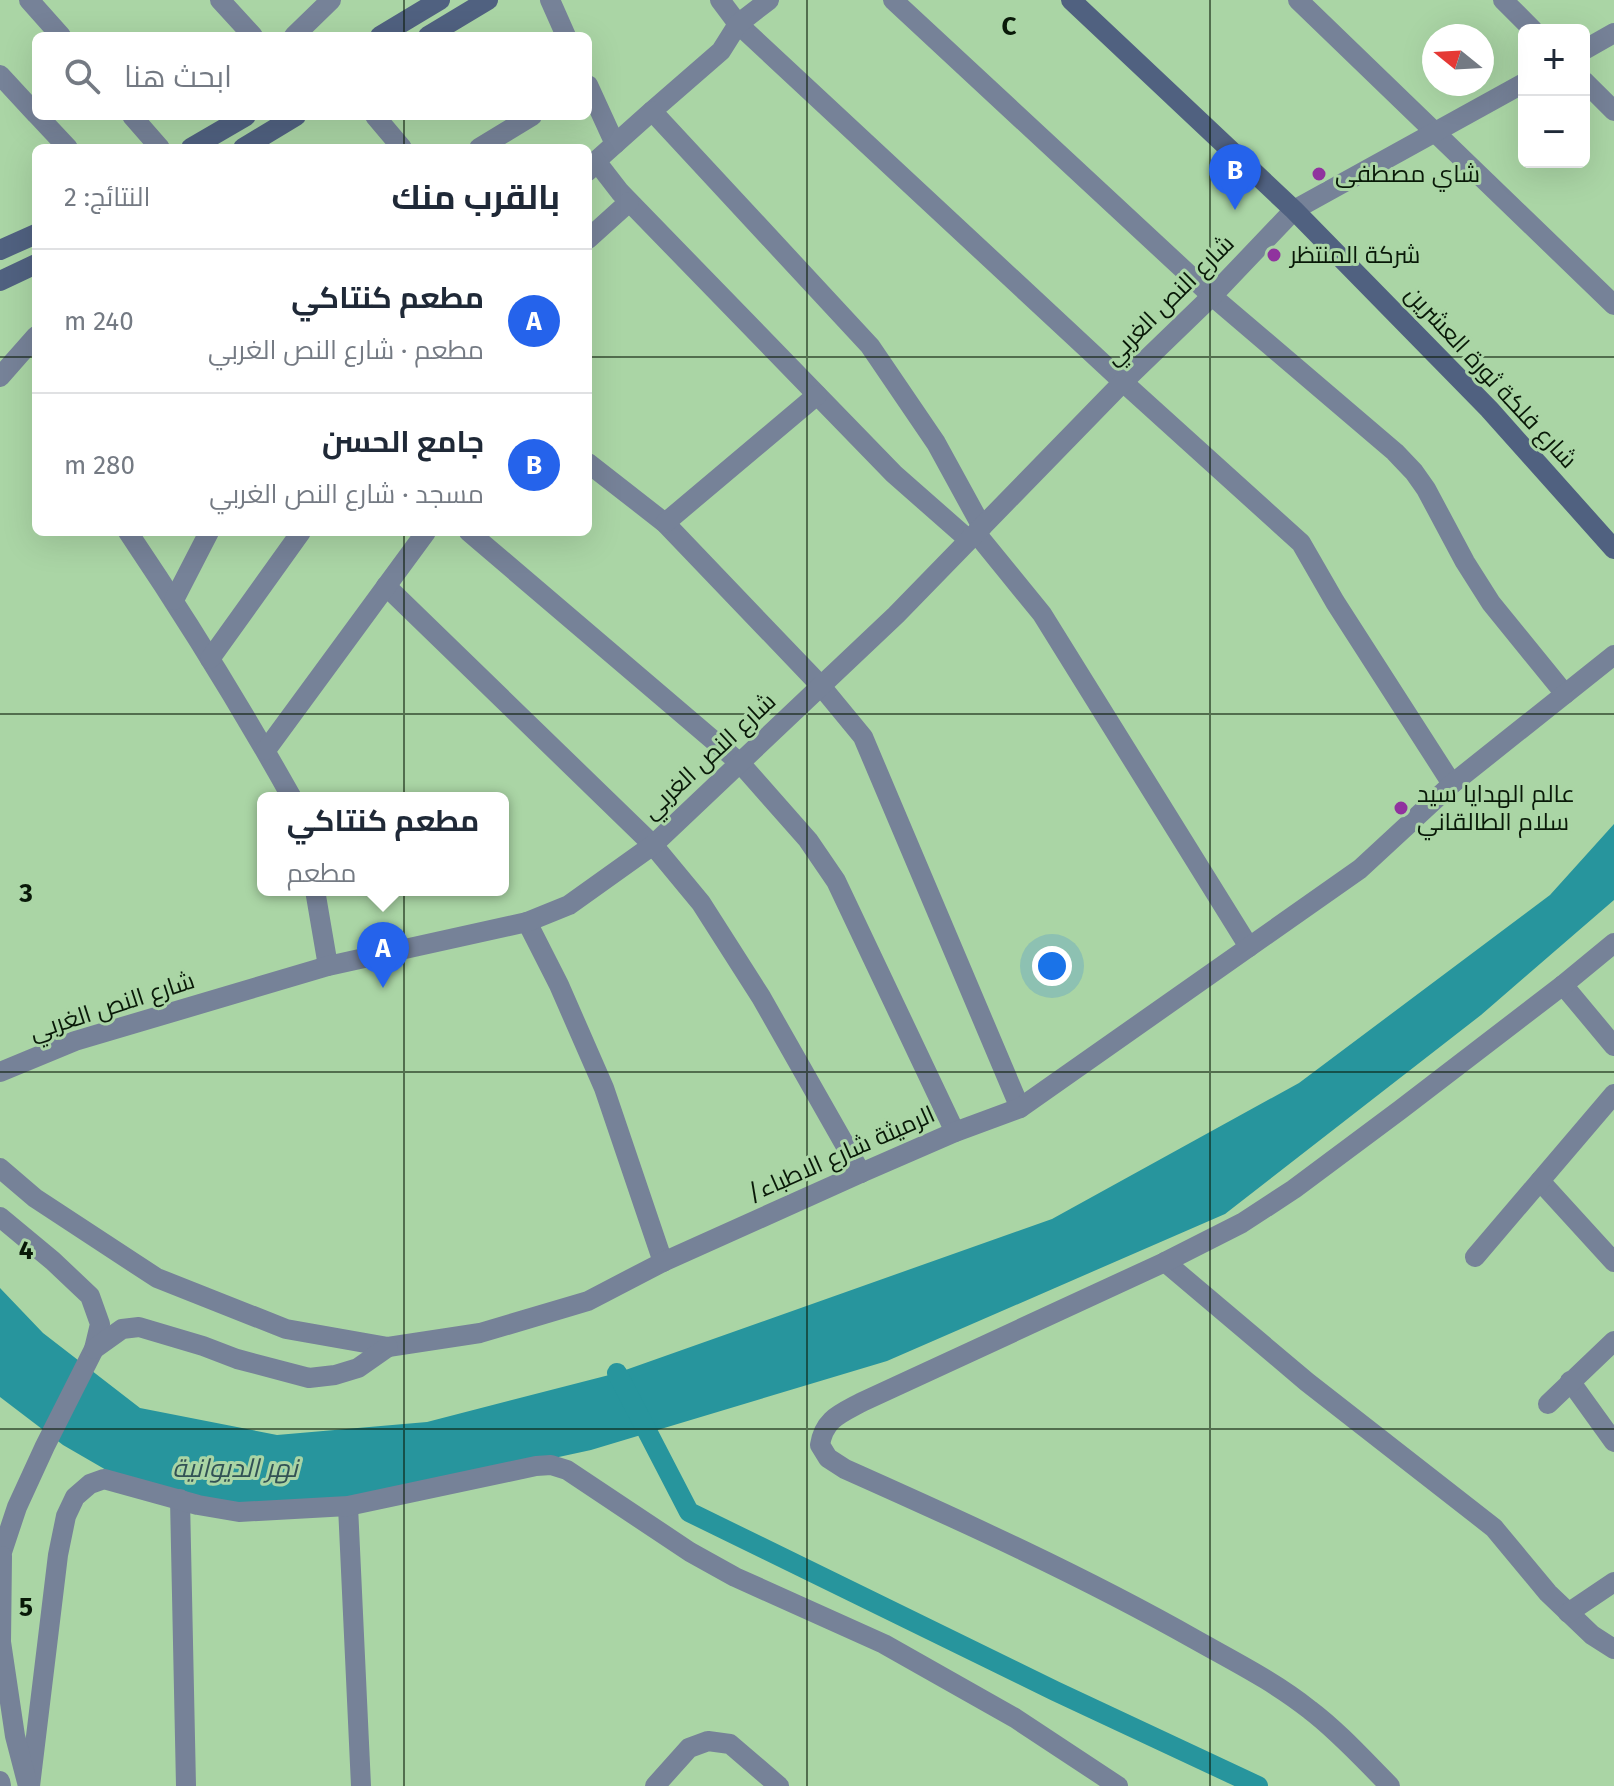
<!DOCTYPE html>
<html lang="ar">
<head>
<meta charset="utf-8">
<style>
	:root { --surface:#fff; --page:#f2f2f3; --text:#1f2937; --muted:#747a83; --line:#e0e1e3; --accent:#2563eb }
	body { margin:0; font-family:"Fira Sans",Cairo,sans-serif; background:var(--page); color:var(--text); direction:rtl }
	.controls { position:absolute; right:24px; top:24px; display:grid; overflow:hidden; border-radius:12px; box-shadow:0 8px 32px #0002 }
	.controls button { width:72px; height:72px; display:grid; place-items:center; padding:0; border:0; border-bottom:2px solid var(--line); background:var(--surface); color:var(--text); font:40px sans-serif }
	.compass { position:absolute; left:1422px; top:24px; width:72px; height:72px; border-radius:50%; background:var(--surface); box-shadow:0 8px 32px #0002; rotate:288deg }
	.you { position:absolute; left:1052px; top:966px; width:28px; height:28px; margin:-20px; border:6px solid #fff; border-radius:50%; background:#1a73e8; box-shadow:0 0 0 12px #1a73e833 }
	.badge { display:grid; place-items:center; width:52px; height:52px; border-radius:50%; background:var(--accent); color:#fff; font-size:26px; font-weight:700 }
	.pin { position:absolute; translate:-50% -66px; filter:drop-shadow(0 2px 4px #0008) }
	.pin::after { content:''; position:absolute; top:42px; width:28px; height:24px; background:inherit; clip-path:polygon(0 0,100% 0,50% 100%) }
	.popup { position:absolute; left:257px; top:792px; width:252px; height:104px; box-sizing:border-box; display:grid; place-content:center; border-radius:12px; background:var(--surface); filter:drop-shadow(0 2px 6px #0005); font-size:26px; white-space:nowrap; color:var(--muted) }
	.popup b { font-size:30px; color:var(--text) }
	.popup::after { content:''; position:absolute; left:50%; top:100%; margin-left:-16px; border:16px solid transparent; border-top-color:var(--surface) }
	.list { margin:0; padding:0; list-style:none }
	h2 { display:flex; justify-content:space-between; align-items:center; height:104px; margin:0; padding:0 32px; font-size:34px }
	h2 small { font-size:26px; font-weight:400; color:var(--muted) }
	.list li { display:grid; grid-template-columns:52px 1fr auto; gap:24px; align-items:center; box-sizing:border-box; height:144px; padding:0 32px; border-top:2px solid var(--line) }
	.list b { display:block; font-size:30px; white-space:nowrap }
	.list p { margin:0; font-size:26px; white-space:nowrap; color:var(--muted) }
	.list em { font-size:26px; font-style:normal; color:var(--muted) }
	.icon { flex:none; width:44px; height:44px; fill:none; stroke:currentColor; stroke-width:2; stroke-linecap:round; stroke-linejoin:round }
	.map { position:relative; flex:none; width:1614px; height:1786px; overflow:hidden; direction:ltr }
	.search { position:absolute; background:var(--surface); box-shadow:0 8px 32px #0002; left:32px; top:32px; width:560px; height:88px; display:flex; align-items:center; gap:20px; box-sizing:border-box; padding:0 28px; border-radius:12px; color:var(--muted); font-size:30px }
	.panel { position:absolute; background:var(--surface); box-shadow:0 8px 32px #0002; left:32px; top:144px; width:560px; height:392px; border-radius:12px; direction:rtl }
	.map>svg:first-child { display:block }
	.water { fill:#27959d }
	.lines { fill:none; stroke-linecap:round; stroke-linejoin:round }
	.canal { stroke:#27959d; stroke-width:20 }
	.minor { stroke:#768298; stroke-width:20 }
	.tertiary { stroke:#768298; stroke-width:20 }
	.secondary { stroke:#506180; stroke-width:20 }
	.grid { fill:none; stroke:#091908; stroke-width:2; stroke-opacity:0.55 }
	.poi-dot { fill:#90339e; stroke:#aad5a5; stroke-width:3 }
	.labels { text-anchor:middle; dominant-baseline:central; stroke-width:6; stroke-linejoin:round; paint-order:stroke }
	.poi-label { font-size:24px; fill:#091908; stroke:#aad5a5; text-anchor:start }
	.street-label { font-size:24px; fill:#091908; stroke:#aad5a5 }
	.water-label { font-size:26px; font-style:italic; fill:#325255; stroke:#aad5a5 }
	.grid-label { font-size:26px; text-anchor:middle; font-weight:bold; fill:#091908; stroke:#aad5a5; stroke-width:6; stroke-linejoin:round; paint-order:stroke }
</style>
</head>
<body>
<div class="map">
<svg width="1614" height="1786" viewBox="0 0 1614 1786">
	<rect width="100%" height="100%" fill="#aad5a5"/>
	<!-- water -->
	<polygon class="water" points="1614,824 1614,900 1481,1015 1225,1214 887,1361 591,1450 380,1496 233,1509 120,1478 63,1445 0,1397 0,1288 43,1333 140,1408 277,1435 427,1422 617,1373 1052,1219 1299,1083 1550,895"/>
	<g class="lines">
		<!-- canal -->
		<polyline class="canal" points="617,1373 689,1512 1055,1691 1258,1786"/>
		<!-- minor -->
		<g class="minor">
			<polyline points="29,0 61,36"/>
			<polyline points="220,0 253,36"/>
			<polyline points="550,0 566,36"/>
			<polyline points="720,0 738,24 1123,382 1301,543 1335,602 1452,784"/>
			<polyline points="769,0 738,24 721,51 652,111 870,346 936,443 982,527"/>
			<polyline points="893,0 1212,296 1395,452 1414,472 1426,489 1465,562 1491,603 1565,694"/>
			<polyline points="1298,0 1614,305"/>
			<polyline points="1503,0 1533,30"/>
			<polyline points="294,36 331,0"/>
			<polyline points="1584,50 1614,33"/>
			<polyline points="0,75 36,114"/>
			<polyline points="1584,81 1614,111"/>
			<polyline points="588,85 615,144"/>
			<polyline points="38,116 68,148"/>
			<polyline points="132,116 160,148"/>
			<polyline points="375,116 402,148"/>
			<polyline points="479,148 532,116"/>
			<polyline points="596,161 652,111"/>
			<polyline points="588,171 596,161 620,192 894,474 969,540"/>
			<polyline points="588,239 629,202"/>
			<polyline points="0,377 36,336"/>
			<polyline points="588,463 665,523 821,686 863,737 1020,1108"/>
			<polyline points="665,523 817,395"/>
			<path d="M128,532C186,618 241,707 292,798"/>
			<polyline points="469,532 740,763 808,840 836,881 955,1132"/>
			<polyline points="976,533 1042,614 1249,947"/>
			<polyline points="386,586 653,845 701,903 761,997 861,1173"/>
			<polyline points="174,600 209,532"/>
			<polyline points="210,659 301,532"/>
			<polyline points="266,750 426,532"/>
			<polyline points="315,890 328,966"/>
			<polyline points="527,922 559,985 604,1088 663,1262"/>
			<polyline points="1563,985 1614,1046"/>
			<polyline points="0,1072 75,1041 328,966 527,922 569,905 653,845 896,615 1123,382 1212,296 1294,210 1524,83"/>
			<polyline points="1540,1181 1614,1262"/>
			<polyline points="1475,1257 1614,1094"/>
			<polyline points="1165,1262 1307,1382 1494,1528 1548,1593 1592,1635 1614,1649"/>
			<polyline points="1570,1381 1614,1442"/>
			<polyline points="1548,1404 1614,1341"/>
			<polyline points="180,1499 186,1786"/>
			<polyline points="348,1506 361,1786"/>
			<polyline points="1568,1613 1614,1582"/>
			<polyline points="30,1786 58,1555 66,1516 75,1497 90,1484 104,1479 198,1505 239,1512 348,1506 536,1466 551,1465 567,1470 690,1552 735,1577 884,1644 1015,1718 1118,1786"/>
			<polyline points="655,1786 689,1748 708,1741 730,1744 779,1786"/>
			<path d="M1390,1786C1364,1760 1339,1732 1310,1710C1275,1682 1235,1662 1196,1640C1083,1576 964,1522 845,1469L828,1458L820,1445C824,1419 840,1414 862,1402L1165,1262L1242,1223L1294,1189L1400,1110L1563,985L1614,943"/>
		</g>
		<!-- tertiary -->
		<g class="tertiary">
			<polyline points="0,1168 35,1198 157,1278 286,1329 388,1347 480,1333 588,1301 663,1262 861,1173 955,1132 1020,1108 1360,869 1452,784 1614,655"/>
			<polyline points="0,1217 53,1261 90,1296 100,1324 94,1349 45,1446 17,1507 2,1552 0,1567"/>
			<polyline points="94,1349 122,1329 139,1327 203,1346 237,1359 309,1378 335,1375 358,1368 388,1347"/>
			<polyline points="2,1556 1,1642 15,1736 28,1786"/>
			<polyline points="0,1781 1,1786"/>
		</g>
		<!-- secondary -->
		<g class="secondary">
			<polyline points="1071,0 1294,210 1489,409 1614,549"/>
			<polyline points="380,36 440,0"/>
			<polyline points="428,36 488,0"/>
			<polyline points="191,148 246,116"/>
			<polyline points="243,148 296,116"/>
			<polyline points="0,250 36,234"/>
			<polyline points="0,281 36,264"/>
		</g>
	</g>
	<!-- grid -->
	<path class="grid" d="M404,0V36M807,0V1786M1210,0V1786M404,116V148M0,357H36M588,357H1614M404,532V1786M0,714H1614M0,1072H1614M0,1429H1614"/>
	<!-- markers -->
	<g class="poi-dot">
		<circle cx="1319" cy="174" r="8"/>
		<circle cx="1274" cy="255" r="8"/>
		<circle cx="1401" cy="808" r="8"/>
	</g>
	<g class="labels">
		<!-- poi labels -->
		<g class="poi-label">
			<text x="1335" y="174">شاي مصطفى</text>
			<text x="1290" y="255">شركة المنتظر</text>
			<text x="1417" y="794">عالم الهدايا سيد<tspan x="1417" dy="28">سلام الطالقاني</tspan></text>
		</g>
		<!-- street labels -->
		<g class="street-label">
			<text transform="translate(1169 300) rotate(-45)">شارع النص الغربي</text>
			<text transform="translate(1491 377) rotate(47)">شارع فلكة ثورة العشرين</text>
			<text transform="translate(709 756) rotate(-43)">شارع النص الغربي</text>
			<text transform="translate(112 1006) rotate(-18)">شارع النص الغربي</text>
			<text transform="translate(841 1154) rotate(-24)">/الرميثة شارع الاطباء</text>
		</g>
		<!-- water labels -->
		<g class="water-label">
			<text x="235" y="1468">نهر الديوانية</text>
		</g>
	</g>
	<g class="grid-label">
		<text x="1009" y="35">C</text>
		<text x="26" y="902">3</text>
		<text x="26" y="1259">4</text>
		<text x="26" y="1616">5</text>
	</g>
</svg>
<div class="controls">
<button>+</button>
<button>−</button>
</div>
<svg class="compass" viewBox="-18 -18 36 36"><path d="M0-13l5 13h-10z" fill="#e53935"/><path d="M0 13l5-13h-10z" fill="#747a83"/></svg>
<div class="you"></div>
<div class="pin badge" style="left:383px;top:988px">A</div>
<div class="popup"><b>مطعم كنتاكي</b>مطعم</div>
<div class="pin badge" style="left:1235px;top:210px">B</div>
<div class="search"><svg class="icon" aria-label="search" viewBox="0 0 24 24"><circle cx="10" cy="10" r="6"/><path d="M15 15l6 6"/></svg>ابحث هنا</div>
<section class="panel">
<h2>بالقرب منك<small>النتائج: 2</small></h2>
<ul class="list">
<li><span class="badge">A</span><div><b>مطعم كنتاكي</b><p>مطعم · شارع النص الغربي</p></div><em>240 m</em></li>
<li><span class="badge">B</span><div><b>جامع الحسن</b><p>مسجد · شارع النص الغربي</p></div><em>280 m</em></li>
</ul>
</section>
</div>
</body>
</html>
